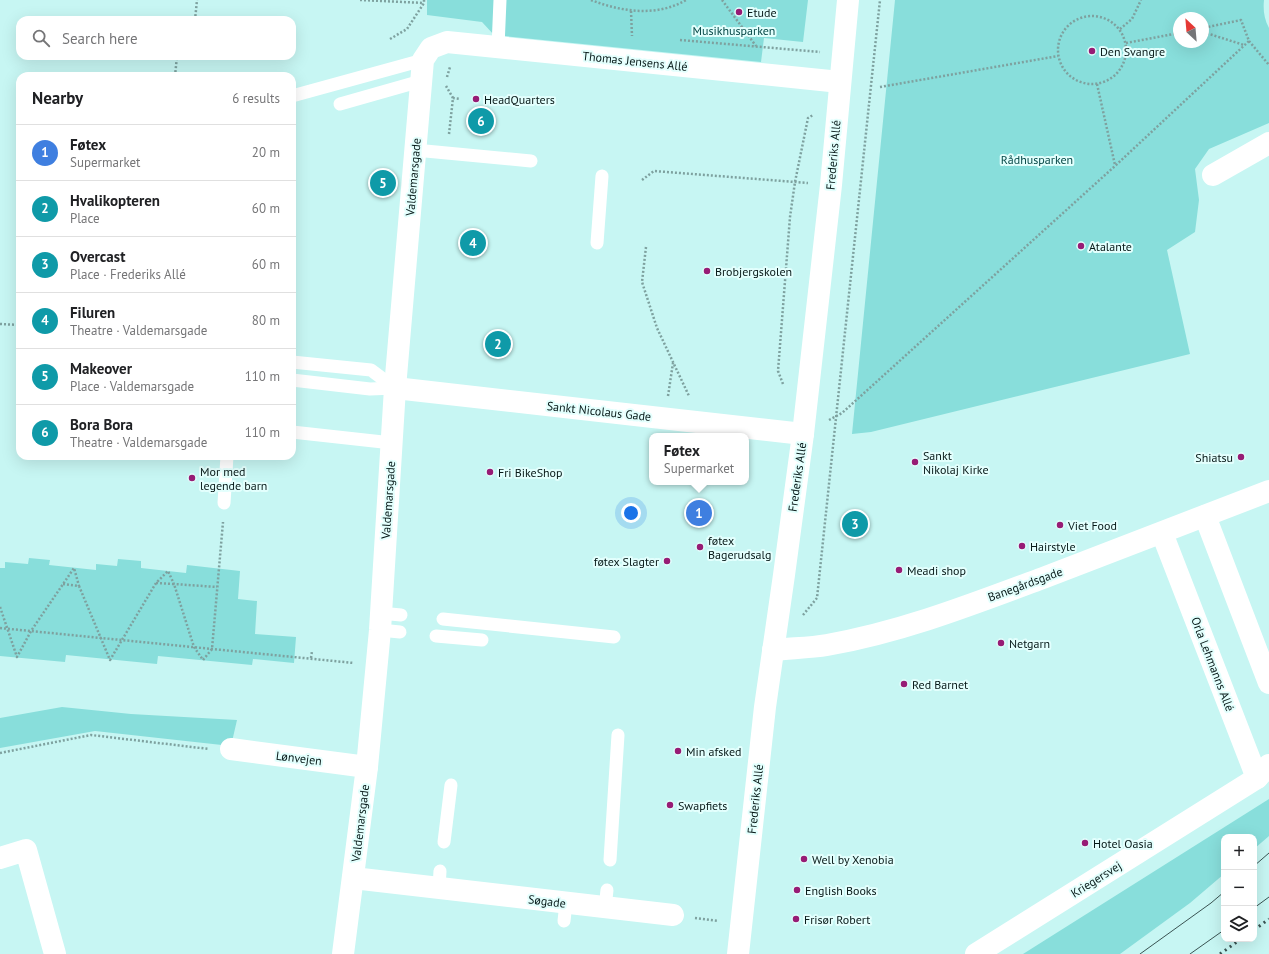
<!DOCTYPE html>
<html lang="en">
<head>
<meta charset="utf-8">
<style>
	:root { --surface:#fff; --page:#f2f2f2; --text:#202124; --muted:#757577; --line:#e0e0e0; --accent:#db2777 }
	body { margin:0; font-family:"PT Sans",sans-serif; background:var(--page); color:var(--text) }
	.controls { position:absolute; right:12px; bottom:12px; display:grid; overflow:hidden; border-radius:8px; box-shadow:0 4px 16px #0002 }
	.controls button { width:36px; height:36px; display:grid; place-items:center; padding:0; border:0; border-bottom:1px solid var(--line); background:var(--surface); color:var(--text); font:20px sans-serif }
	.compass { position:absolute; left:1173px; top:12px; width:36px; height:36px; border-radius:50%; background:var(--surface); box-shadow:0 4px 16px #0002; rotate:334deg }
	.you { position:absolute; left:631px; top:513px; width:14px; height:14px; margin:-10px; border:3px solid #fff; border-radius:50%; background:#1a73e8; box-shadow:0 0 0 6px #1a73e833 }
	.badge { display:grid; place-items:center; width:26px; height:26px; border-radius:50%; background:var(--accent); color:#fff; font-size:13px; font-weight:700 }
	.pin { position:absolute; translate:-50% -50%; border:2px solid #fff; box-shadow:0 1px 4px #0006 }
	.popup { position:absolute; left:649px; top:433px; width:100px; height:52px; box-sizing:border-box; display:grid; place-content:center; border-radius:8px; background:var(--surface); filter:drop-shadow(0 1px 3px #0005); font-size:13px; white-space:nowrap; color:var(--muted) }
	.popup b { font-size:15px; color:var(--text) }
	.popup::after { content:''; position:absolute; left:50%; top:100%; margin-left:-8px; border:8px solid transparent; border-top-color:var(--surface) }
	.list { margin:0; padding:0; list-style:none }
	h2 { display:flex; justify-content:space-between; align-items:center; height:52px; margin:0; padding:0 16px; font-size:17px }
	h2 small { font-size:13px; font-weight:400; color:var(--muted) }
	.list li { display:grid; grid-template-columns:26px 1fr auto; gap:12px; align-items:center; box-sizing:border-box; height:56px; padding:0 16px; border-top:1px solid var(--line) }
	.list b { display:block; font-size:15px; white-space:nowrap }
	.list p { margin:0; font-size:13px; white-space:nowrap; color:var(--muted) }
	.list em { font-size:13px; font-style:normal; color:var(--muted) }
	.icon { flex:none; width:22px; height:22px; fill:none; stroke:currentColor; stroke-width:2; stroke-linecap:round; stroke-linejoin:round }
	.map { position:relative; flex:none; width:1269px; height:954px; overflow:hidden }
	.search { position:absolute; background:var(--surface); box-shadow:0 4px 16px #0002; left:16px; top:16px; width:280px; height:44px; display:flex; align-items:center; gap:10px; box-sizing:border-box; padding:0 14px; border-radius:12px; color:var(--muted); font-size:15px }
	.panel { position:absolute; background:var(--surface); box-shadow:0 4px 16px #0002; left:16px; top:72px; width:280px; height:388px; border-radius:12px }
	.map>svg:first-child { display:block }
	.green { fill:#88dedb; fill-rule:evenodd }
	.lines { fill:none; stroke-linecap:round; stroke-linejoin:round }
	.path { stroke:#7ea19f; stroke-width:2.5; stroke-dasharray:2 2; stroke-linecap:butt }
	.lane { stroke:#fff; stroke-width:13 }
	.street { stroke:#fff; stroke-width:22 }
	.secondary { stroke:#fff; stroke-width:22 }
	.tram { stroke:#3a5352; stroke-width:1 }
	.rail { stroke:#3a5352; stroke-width:3; stroke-dasharray:2 4; stroke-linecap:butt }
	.poi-dot { fill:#971c75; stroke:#e3fffd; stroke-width:1.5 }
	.labels { text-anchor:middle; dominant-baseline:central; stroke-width:4; stroke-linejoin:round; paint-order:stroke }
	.poi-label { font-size:12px; fill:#071918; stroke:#e3fffd; text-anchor:start }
	.park-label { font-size:12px; fill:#064847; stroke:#e3fffd }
	.street-label { font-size:12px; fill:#071918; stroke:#e3fffd }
</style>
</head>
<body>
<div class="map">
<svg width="1269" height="954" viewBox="0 0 1269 954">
	<rect width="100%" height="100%" fill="#c7f6f3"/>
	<!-- green -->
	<g class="green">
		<polygon points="427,0 808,0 803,42 764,38 761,62 494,35 482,22 427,15"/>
		<path d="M895,0H1264C1263,10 1264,19 1269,28V123L1209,149L1195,169L1199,200L1195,232L1167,250L1190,354L871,432L852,434ZM1179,18H1203V42H1179Z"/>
		<polygon points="29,558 50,560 49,565 96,570 96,564 117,566 118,559 141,561 141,568 186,573 187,565 240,571 238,599 257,601 255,634 296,637 294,663 253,659 252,665 158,656 157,664 66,655 65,662 0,656 0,568 5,568 5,562 28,564"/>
		<polygon points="62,707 131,714 237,720 231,746 95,731 0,748 0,718"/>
		<polygon points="1269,799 1269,836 1254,849 1254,837 1224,837 1224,874 1190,903 1120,954 1023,954"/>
	</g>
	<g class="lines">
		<!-- path -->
		<g class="path">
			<polyline points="360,0 424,3"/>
			<path d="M591,0C622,12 657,17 686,0"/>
			<polyline points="722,0 756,46"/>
			<polyline points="631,11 632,36"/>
			<circle cx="1092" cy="50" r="34"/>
			<polyline points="195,20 197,0"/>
			<polyline points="1120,29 1132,19 1141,0"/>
			<polyline points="1203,32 1244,45"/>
			<polyline points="390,39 407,29 424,3 424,0"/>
			<polyline points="680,40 820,52"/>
			<polyline points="1249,41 1269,65"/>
			<polyline points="1126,43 1179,33"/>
			<polyline points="175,76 177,56"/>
			<polyline points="447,77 450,67"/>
			<polyline points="1097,84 1115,165"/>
			<polyline points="446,86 453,98"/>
			<polyline points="880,87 1058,56"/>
			<polyline points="449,134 453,98 460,99"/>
			<polyline points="642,180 654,171 808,183"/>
			<polyline points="646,247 642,282 657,328 689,396"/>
			<polyline points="0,324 20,325"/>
			<polyline points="783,384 778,371 790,217 795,182 808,118 813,115"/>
			<polyline points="668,396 673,363"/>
			<polyline points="829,420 842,413 1115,166 1249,41 1241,20 1203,28"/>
			<polyline points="156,583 174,584 194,647 203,660 212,649 223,522"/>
			<polyline points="63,584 79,586 110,660 156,583 168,571 174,584 217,587"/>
			<polyline points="0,607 17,657 31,631 74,568 79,586"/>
			<polyline points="803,615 817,598 880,0"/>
			<polyline points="0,628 354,663"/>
			<polyline points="311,658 312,651"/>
			<polyline points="0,753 91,735 209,749"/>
			<polyline points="695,918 718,921"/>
		</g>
		<!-- lane -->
		<g class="lane">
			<polyline points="498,47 500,0"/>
			<polyline points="292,96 423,60"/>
			<polyline points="340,104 421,81"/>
			<polyline points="415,150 531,161"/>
			<polyline points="597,243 602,176"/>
			<polyline points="292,362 371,370 395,388"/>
			<polyline points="292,380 370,389 395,388"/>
			<polyline points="292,432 392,443"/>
			<polyline points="224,503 227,456"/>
			<polyline points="380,613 401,615"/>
			<polyline points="443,619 614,637"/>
			<polyline points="380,630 400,632"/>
			<polyline points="436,636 482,640"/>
			<polyline points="444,842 451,785"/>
			<polyline points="610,860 618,735"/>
			<polyline points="439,888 440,871"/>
			<polyline points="605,908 607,890"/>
			<polyline points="564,921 566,903"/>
		</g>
		<!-- street -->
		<g class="street">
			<polyline points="1213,175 1269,143"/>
			<polyline points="395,388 803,434"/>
			<polyline points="1205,516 1269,683"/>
			<polyline points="1162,533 1257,778 1269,765"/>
			<polyline points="231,749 367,767"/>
			<polyline points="0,858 26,850 55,954"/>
			<polyline points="353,878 673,915"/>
			<polyline points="343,954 367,767 380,630 395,388 423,60 431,48 447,42 840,82"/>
			<polyline points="976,954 1257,778"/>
		</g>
		<!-- secondary -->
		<g class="secondary">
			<path d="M773,650C791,648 810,648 827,645C902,632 973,604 1043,578C1119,549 1194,520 1269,491"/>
			<polyline points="738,954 765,707 784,575 803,434 831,185 848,0"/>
		</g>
		<!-- tram -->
		<g class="tram">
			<polyline points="1254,866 1269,853"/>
			<polyline points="1254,908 1269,897"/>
			<polyline points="1140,954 1211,903 1224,892"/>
			<polyline points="1190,954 1224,930"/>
		</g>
		<!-- rail -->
		<g class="rail">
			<polyline points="1254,930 1269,919"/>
			<polyline points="1220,954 1241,939"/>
		</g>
	</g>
	<!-- markers -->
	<g class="poi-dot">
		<circle cx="739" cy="12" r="4"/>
		<circle cx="1092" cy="51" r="4"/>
		<circle cx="476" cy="99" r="4"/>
		<circle cx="1081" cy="246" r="4"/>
		<circle cx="707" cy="271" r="4"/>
		<circle cx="1241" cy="457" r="4"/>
		<circle cx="915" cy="462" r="4"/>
		<circle cx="490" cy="472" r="4"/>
		<circle cx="192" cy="478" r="4"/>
		<circle cx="1060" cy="525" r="4"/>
		<circle cx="1022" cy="546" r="4"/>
		<circle cx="700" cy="547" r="4"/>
		<circle cx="667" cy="561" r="4"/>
		<circle cx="899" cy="570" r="4"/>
		<circle cx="1001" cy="643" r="4"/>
		<circle cx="904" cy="684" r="4"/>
		<circle cx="678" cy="751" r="4"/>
		<circle cx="670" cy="805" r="4"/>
		<circle cx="1085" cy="843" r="4"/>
		<circle cx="804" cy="859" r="4"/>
		<circle cx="797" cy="890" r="4"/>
		<circle cx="796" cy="919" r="4"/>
	</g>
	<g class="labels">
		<!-- poi labels -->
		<g class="poi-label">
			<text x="747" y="12">Etude</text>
			<text x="1100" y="51">Den Svangre</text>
			<text x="484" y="99">HeadQuarters</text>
			<text x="1089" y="246">Atalante</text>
			<text x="715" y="271">Brobjergskolen</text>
			<text x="923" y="455">Sankt<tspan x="923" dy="14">Nikolaj Kirke</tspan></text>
			<text x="1233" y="457" text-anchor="end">Shiatsu</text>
			<text x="200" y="471">Mor med<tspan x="200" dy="14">legende barn</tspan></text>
			<text x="498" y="472">Fri BikeShop</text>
			<text x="1068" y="525">Viet Food</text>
			<text x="708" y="540">føtex<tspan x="708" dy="14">Bagerudsalg</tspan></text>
			<text x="1030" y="546">Hairstyle</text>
			<text x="659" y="561" text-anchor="end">føtex Slagter</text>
			<text x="907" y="570">Meadi shop</text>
			<text x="1009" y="643">Netgarn</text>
			<text x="912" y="684">Red Barnet</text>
			<text x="686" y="751">Min afsked</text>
			<text x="678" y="805">Swapfiets</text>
			<text x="1093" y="843">Hotel Oasia</text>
			<text x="812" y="859">Well by Xenobia</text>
			<text x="805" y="890">English Books</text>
			<text x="804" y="919">Frisør Robert</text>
		</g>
		<!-- park labels -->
		<g class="park-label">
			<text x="734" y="30">Musikhusparken</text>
			<text x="1037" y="159">Rådhusparken</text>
		</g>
		<!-- street labels -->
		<g class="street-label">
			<text transform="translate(635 61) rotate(6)">Thomas Jensens Allé</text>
			<text transform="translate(833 155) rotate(-85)">Frederiks Allé</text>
			<text transform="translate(413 177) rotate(-85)">Valdemarsgade</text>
			<text transform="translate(599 411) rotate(6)">Sankt Nicolaus Gade</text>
			<text transform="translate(797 477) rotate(-82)">Frederiks Allé</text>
			<text transform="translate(388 500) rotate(-86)">Valdemarsgade</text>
			<text transform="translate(1025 584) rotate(-20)">Banegårdsgade</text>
			<text transform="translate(1213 664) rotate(69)">Orla Lehmanns Allé</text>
			<text transform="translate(299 758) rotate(7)">Lønvejen</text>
			<text transform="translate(755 799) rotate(-84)">Frederiks Allé</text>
			<text transform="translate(360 823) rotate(-83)">Valdemarsgade</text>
			<text transform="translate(1096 879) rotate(-32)">Kriegersvej</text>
			<text transform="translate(547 901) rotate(7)">Søgade</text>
		</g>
	</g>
</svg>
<div class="controls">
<button>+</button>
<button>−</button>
<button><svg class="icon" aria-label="layers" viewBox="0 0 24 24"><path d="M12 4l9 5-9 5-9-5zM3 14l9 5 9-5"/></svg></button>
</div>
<svg class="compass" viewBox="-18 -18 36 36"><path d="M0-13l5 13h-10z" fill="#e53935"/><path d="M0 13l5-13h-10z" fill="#757577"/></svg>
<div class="you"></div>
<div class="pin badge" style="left:699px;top:513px;background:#3f7fe0">1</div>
<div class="popup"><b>Føtex</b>Supermarket</div>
<div class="pin badge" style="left:498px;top:344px;background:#0f9aa8">2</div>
<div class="pin badge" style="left:855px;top:524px;background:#0f9aa8">3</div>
<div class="pin badge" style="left:473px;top:243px;background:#0f9aa8">4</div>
<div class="pin badge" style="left:383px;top:183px;background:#0f9aa8">5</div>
<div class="pin badge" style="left:481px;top:121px;background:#0f9aa8">6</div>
<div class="search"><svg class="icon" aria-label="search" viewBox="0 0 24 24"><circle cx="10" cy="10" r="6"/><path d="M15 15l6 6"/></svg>Search here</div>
<section class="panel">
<h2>Nearby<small>6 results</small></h2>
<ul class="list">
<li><span class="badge" style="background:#3f7fe0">1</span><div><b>Føtex</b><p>Supermarket</p></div><em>20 m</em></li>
<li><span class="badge" style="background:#0f9aa8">2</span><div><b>Hvalikopteren</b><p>Place</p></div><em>60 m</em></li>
<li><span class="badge" style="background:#0f9aa8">3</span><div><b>Overcast</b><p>Place · Frederiks Allé</p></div><em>60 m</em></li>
<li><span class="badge" style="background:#0f9aa8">4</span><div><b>Filuren</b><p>Theatre · Valdemarsgade</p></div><em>80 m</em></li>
<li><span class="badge" style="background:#0f9aa8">5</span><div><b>Makeover</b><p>Place · Valdemarsgade</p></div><em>110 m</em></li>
<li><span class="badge" style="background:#0f9aa8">6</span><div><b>Bora Bora</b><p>Theatre · Valdemarsgade</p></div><em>110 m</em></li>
</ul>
</section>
</div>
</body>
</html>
